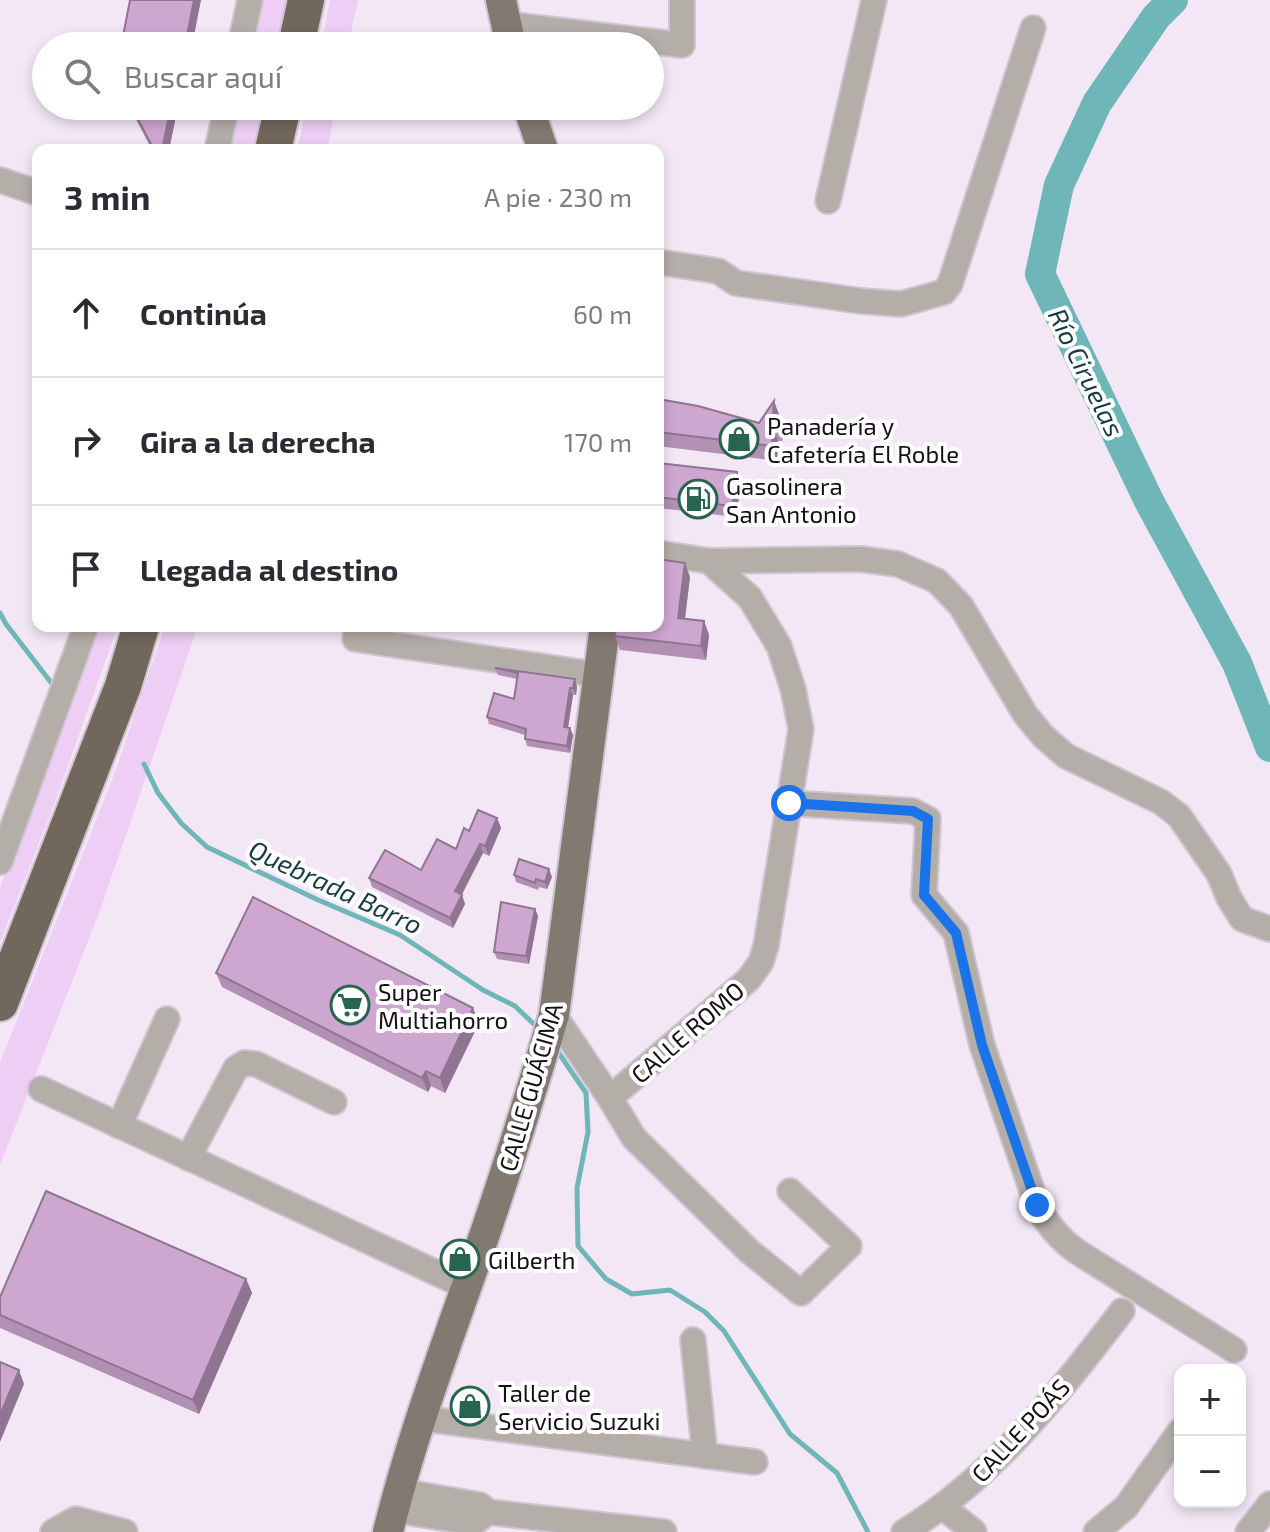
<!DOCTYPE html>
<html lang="es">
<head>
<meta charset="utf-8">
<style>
	:root { --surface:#fff; --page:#f7f7f7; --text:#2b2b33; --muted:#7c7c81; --line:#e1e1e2 }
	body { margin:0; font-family:"Exo 2",sans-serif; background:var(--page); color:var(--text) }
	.controls { position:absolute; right:24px; bottom:24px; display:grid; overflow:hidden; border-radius:16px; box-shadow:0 4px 12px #0003 }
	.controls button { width:72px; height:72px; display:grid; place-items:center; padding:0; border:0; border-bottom:2px solid var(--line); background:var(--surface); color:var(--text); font:40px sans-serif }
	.stop { position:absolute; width:24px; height:24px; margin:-18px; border:6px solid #1a73e8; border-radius:50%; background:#fff }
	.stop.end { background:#1a73e8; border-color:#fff; box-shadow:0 2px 8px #0008 }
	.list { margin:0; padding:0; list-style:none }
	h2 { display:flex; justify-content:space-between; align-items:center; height:104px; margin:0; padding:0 32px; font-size:34px }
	h2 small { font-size:26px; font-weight:400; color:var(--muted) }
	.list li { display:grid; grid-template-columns:52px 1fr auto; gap:24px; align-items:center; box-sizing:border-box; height:128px; padding:0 32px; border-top:2px solid var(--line) }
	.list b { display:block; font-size:30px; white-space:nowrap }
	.list em { font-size:26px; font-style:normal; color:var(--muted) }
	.icon { flex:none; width:44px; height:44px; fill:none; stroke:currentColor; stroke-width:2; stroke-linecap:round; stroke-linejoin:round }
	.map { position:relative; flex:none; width:1270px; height:1532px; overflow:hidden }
	.search { position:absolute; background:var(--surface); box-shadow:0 4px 12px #0003; left:32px; top:32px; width:632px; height:88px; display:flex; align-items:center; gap:20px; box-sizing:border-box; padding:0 28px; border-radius:44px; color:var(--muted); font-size:30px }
	.panel { position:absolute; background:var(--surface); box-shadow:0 4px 12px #0003; left:32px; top:144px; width:632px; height:488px; border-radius:16px }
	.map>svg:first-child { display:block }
	.green { fill:#efcef5 }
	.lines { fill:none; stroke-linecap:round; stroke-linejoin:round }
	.stream { stroke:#6eb6b8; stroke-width:5 }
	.river { stroke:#6eb6b8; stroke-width:30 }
	.minor-casing { stroke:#cfc4d1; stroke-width:28 }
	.major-casing { stroke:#cfc4d1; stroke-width:34 }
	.highway-casing { stroke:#cfc4d1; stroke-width:40 }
	.minor { stroke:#b3aea8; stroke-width:24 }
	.major { stroke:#827a70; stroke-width:30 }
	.highway { stroke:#71675c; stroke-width:36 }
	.wall { fill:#b190b4 }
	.shaded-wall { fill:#907592 }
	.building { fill:#cea7d1; stroke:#907592; stroke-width:2 }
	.route { stroke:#1a73e8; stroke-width:10 }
	.labels { text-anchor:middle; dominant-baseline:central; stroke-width:8; stroke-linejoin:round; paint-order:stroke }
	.poi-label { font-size:24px; fill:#130f14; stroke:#fff; text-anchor:start }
	.street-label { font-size:24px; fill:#130f14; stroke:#fff }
	.water-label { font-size:26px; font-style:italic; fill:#183c3d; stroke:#fff }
</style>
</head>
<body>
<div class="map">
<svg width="1270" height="1532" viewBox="0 0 1270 1532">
	<rect width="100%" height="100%" fill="#f3e7f5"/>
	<!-- green -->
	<g class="green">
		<polygon points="263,0 286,0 277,46 252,46"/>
		<polygon points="330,0 358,0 348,46 321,46"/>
		<polygon points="237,106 264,106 254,150 227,150"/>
		<polygon points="307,106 336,106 327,150 297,150"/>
		<polygon points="93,626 118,626 52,810 0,942 0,888"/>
		<polygon points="165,626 198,626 99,913 0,1165 0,1063 114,775"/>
	</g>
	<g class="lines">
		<!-- stream -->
		<g class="stream">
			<polyline points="0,613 6,624 56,689"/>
			<polyline points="144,764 158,793 181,823 207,847 316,899 400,935 483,990 515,1006 540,1030"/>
			<polyline points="556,1049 586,1093 588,1132 577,1188 578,1246 606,1279 632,1294 670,1290 705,1312 724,1331 790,1434 837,1473 868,1532"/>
		</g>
		<!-- river -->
		<polyline class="river" points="1173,0 1156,17 1097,103 1059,185 1040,274 1149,501 1237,663 1270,747"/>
		<defs>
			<g id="minor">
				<polyline points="505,24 682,45 682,0"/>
				<polyline points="240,46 250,0"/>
				<polyline points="217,150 227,106"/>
				<polyline points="0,180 38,193"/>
				<polyline points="828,201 874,0"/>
				<polyline points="658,262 718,271 736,283 861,301 901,304 944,292 950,284 1033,28"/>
				<polyline points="658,553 709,561 860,559 898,564 937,581 961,606 1025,714 1043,736 1066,756 1161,802 1179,816 1219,874 1229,898 1242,919 1270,929"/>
				<polyline points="357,626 355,639 600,675"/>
				<path d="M789,803L913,811L928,819L924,895L956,933L982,1045L1037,1205C1047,1224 1058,1238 1076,1251L1234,1350"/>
				<polyline points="0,862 86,626"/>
				<polyline points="554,1015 610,1098 749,979 761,962 766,946 801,729 793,689 779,646 750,598 709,561"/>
				<polyline points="41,1089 467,1287"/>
				<polyline points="610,1098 634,1138 749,1251 801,1293 849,1246 790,1191"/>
				<polyline points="119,1126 167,1019"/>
				<polyline points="188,1158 236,1068 244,1063 256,1064 334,1102"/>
				<polyline points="693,1340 705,1456"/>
				<polyline points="419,1418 755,1462"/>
				<polyline points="399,1491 480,1505 488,1512 664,1532"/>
				<polyline points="943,1507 974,1532"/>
				<polyline points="394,1510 474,1523 488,1512"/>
				<polyline points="53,1532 76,1519 125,1532"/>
				<path d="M904,1532C993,1478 1059,1393 1122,1311"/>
				<polyline points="1096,1532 1126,1507 1180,1431"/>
				<polyline points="1248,1532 1270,1504"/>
			</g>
			<g id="major">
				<polyline points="501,0 511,46"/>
				<polyline points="528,106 543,150"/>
				<path d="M388,1532C409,1447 437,1370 466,1288C498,1198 527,1107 554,1015L605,626"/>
			</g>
			<g id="highway">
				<polyline points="296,46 306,0"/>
				<polyline points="273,150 283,106"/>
				<polyline points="0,1003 123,686 141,626"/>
			</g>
		</defs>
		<!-- minor casing -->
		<use href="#minor" class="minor-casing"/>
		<!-- major casing -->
		<use href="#major" class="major-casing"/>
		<!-- highway casing -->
		<use href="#highway" class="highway-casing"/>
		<!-- minor -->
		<use href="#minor" class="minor"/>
		<!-- major -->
		<use href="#major" class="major"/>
		<!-- highway -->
		<use href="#highway" class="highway"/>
	</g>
	<!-- wall -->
	<g class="wall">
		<polygon points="129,106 178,106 169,150 152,150"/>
		<polygon points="658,399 759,423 774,401 784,429 782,441 778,441 777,461 658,446"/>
		<polygon points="658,463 741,483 736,517 658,508"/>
		<polygon points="690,577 685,619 704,621 709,635 706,660 620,650 615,636 658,626"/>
		<polygon points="495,668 577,687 576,695 573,695 568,727 573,735 570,753 527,746 525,739 525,735 489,724 487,717 514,699 517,679 498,675"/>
		<polygon points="497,818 501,828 489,856 483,853 462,895 465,904 453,928 372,887 369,878 421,870 456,849 469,831"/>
		<polygon points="514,875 552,877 547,889 539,887 538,890 516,882"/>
		<polygon points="535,909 538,916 529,964 497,959 494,952"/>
		<polygon points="216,973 479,1023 445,1093 431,1086 428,1092 222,987"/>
		<polygon points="246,1279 252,1293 199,1414 0,1328 0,1297"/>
	</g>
	<!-- shaded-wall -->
	<g class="shaded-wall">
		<polygon points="194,0 201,0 192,46 185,46"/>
		<polygon points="171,106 178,106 169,150 162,150"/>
		<polygon points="774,401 784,429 782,441 773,414"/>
		<polygon points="773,426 778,441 777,461 772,446"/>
		<polygon points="737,472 741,483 736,517 732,506"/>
		<polygon points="685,563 690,577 683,632 678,618"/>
		<polygon points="704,621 709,635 706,660 701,646"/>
		<polygon points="575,679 577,687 576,695 573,688"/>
		<polygon points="570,688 573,695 567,734 564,727"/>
		<polygon points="570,728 573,735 570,753 567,746"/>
		<polygon points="497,818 501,828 489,856 485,846"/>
		<polygon points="480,844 483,853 458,901 455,891"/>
		<polygon points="549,869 552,877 547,889 545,882"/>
		<polygon points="462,895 465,904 453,928 450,918"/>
		<polygon points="535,909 538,916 529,964 526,956"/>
		<polygon points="473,1008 479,1023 445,1093 440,1078"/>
		<polygon points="426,1071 431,1086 428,1092 422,1078"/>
		<polygon points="246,1279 252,1293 199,1414 193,1400"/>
		<polygon points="19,1370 24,1384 0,1442 0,1415"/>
	</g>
	<!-- building -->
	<g class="building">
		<polygon points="130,0 194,0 185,46 124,46 126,37 123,36"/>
		<polygon points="131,106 171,106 162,150 154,150"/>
		<polygon points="658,399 698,406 759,423 774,401 773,414 778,414 777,426 773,426 772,446 658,432"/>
		<polygon points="658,463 737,472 732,506 658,497"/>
		<polygon points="658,559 685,563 678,618 704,621 701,646 615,636 616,626 658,626"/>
		<polygon points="495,668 575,679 573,688 570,688 564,727 570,728 567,746 525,739 526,729 487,717 494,693 514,699 518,673"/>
		<polygon points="478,810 497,818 485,846 480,844 455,891 462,895 450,918 369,878 385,850 421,870 437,839 456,849 464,828 469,831"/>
		<polygon points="519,859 549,869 545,882 536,879 535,883 514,875"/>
		<polygon points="253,897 473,1008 440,1078 426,1071 422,1078 216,973"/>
		<polygon points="501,902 535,909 526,956 494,952"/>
		<polygon points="46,1191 246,1279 193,1400 0,1315 0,1297"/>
		<polygon points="0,1362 19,1370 0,1415"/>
	</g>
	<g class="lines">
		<!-- route -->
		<polyline class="route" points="789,803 913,811 928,819 924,895 956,933 982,1045 1037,1205"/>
	</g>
	<!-- icons -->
	<defs>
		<symbol id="shop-ring" viewBox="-11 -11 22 22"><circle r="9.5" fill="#fff" stroke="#286550" stroke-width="1.5"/><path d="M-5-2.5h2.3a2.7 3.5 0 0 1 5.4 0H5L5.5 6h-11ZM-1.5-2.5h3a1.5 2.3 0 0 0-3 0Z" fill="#286550"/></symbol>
		<symbol id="fuel-ring" viewBox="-11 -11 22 22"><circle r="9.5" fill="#fff" stroke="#286550" stroke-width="1.5"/><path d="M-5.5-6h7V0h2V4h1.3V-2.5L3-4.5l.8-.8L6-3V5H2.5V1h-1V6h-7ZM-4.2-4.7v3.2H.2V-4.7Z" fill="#286550"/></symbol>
		<symbol id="supermarket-ring" viewBox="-11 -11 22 22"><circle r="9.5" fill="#fff" stroke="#286550" stroke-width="1.5"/><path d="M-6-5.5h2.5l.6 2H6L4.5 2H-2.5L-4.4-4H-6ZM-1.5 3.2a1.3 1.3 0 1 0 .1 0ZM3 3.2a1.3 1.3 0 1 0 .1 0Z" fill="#286550"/></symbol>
	</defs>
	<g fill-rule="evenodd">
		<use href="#shop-ring" x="717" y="417" width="44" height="44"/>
		<use href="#fuel-ring" x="676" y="477" width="44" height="44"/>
		<use href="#supermarket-ring" x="328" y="983" width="44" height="44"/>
		<use href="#shop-ring" x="438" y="1237" width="44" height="44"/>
		<use href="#shop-ring" x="448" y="1384" width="44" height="44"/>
	</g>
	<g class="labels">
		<!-- poi labels -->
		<g class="poi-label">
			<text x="767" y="425">Panadería y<tspan x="767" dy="28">Cafetería El Roble</tspan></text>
			<text x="726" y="485">Gasolinera<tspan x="726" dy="28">San Antonio</tspan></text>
			<text x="378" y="991">Super<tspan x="378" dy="28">Multiahorro</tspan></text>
			<text x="488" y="1259">Gilberth</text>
			<text x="498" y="1392">Taller de<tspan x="498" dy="28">Servicio Suzuki</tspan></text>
		</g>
		<!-- street labels -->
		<g class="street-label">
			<text transform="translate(687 1032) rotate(-41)">CALLE ROMO</text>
			<text transform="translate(530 1087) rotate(-74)">CALLE GUÁCIMA</text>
			<text transform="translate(1020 1430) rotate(-47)">CALLE POÁS</text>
		</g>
		<!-- water labels -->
		<g class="water-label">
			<text transform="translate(1087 372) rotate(64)">Río Ciruelas</text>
			<text transform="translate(336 886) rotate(25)">Quebrada Barro</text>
		</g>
	</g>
</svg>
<div class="controls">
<button>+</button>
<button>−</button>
</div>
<div class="stop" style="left:789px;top:803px"></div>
<div class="stop end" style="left:1037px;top:1205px"></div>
<div class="search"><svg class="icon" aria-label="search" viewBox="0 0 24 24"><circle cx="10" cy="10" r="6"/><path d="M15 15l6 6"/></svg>Buscar aquí</div>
<section class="panel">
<h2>3 min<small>A pie · 230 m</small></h2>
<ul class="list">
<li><svg class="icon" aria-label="ahead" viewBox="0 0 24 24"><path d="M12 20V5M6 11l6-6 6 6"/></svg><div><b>Continúa</b></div><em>60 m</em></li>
<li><svg class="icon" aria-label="right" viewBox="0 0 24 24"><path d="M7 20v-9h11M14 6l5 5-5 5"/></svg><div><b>Gira a la derecha</b></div><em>170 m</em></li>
<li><svg class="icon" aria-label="arrive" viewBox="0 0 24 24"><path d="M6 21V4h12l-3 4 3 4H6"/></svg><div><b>Llegada al destino</b></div></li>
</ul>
</section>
</div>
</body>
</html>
